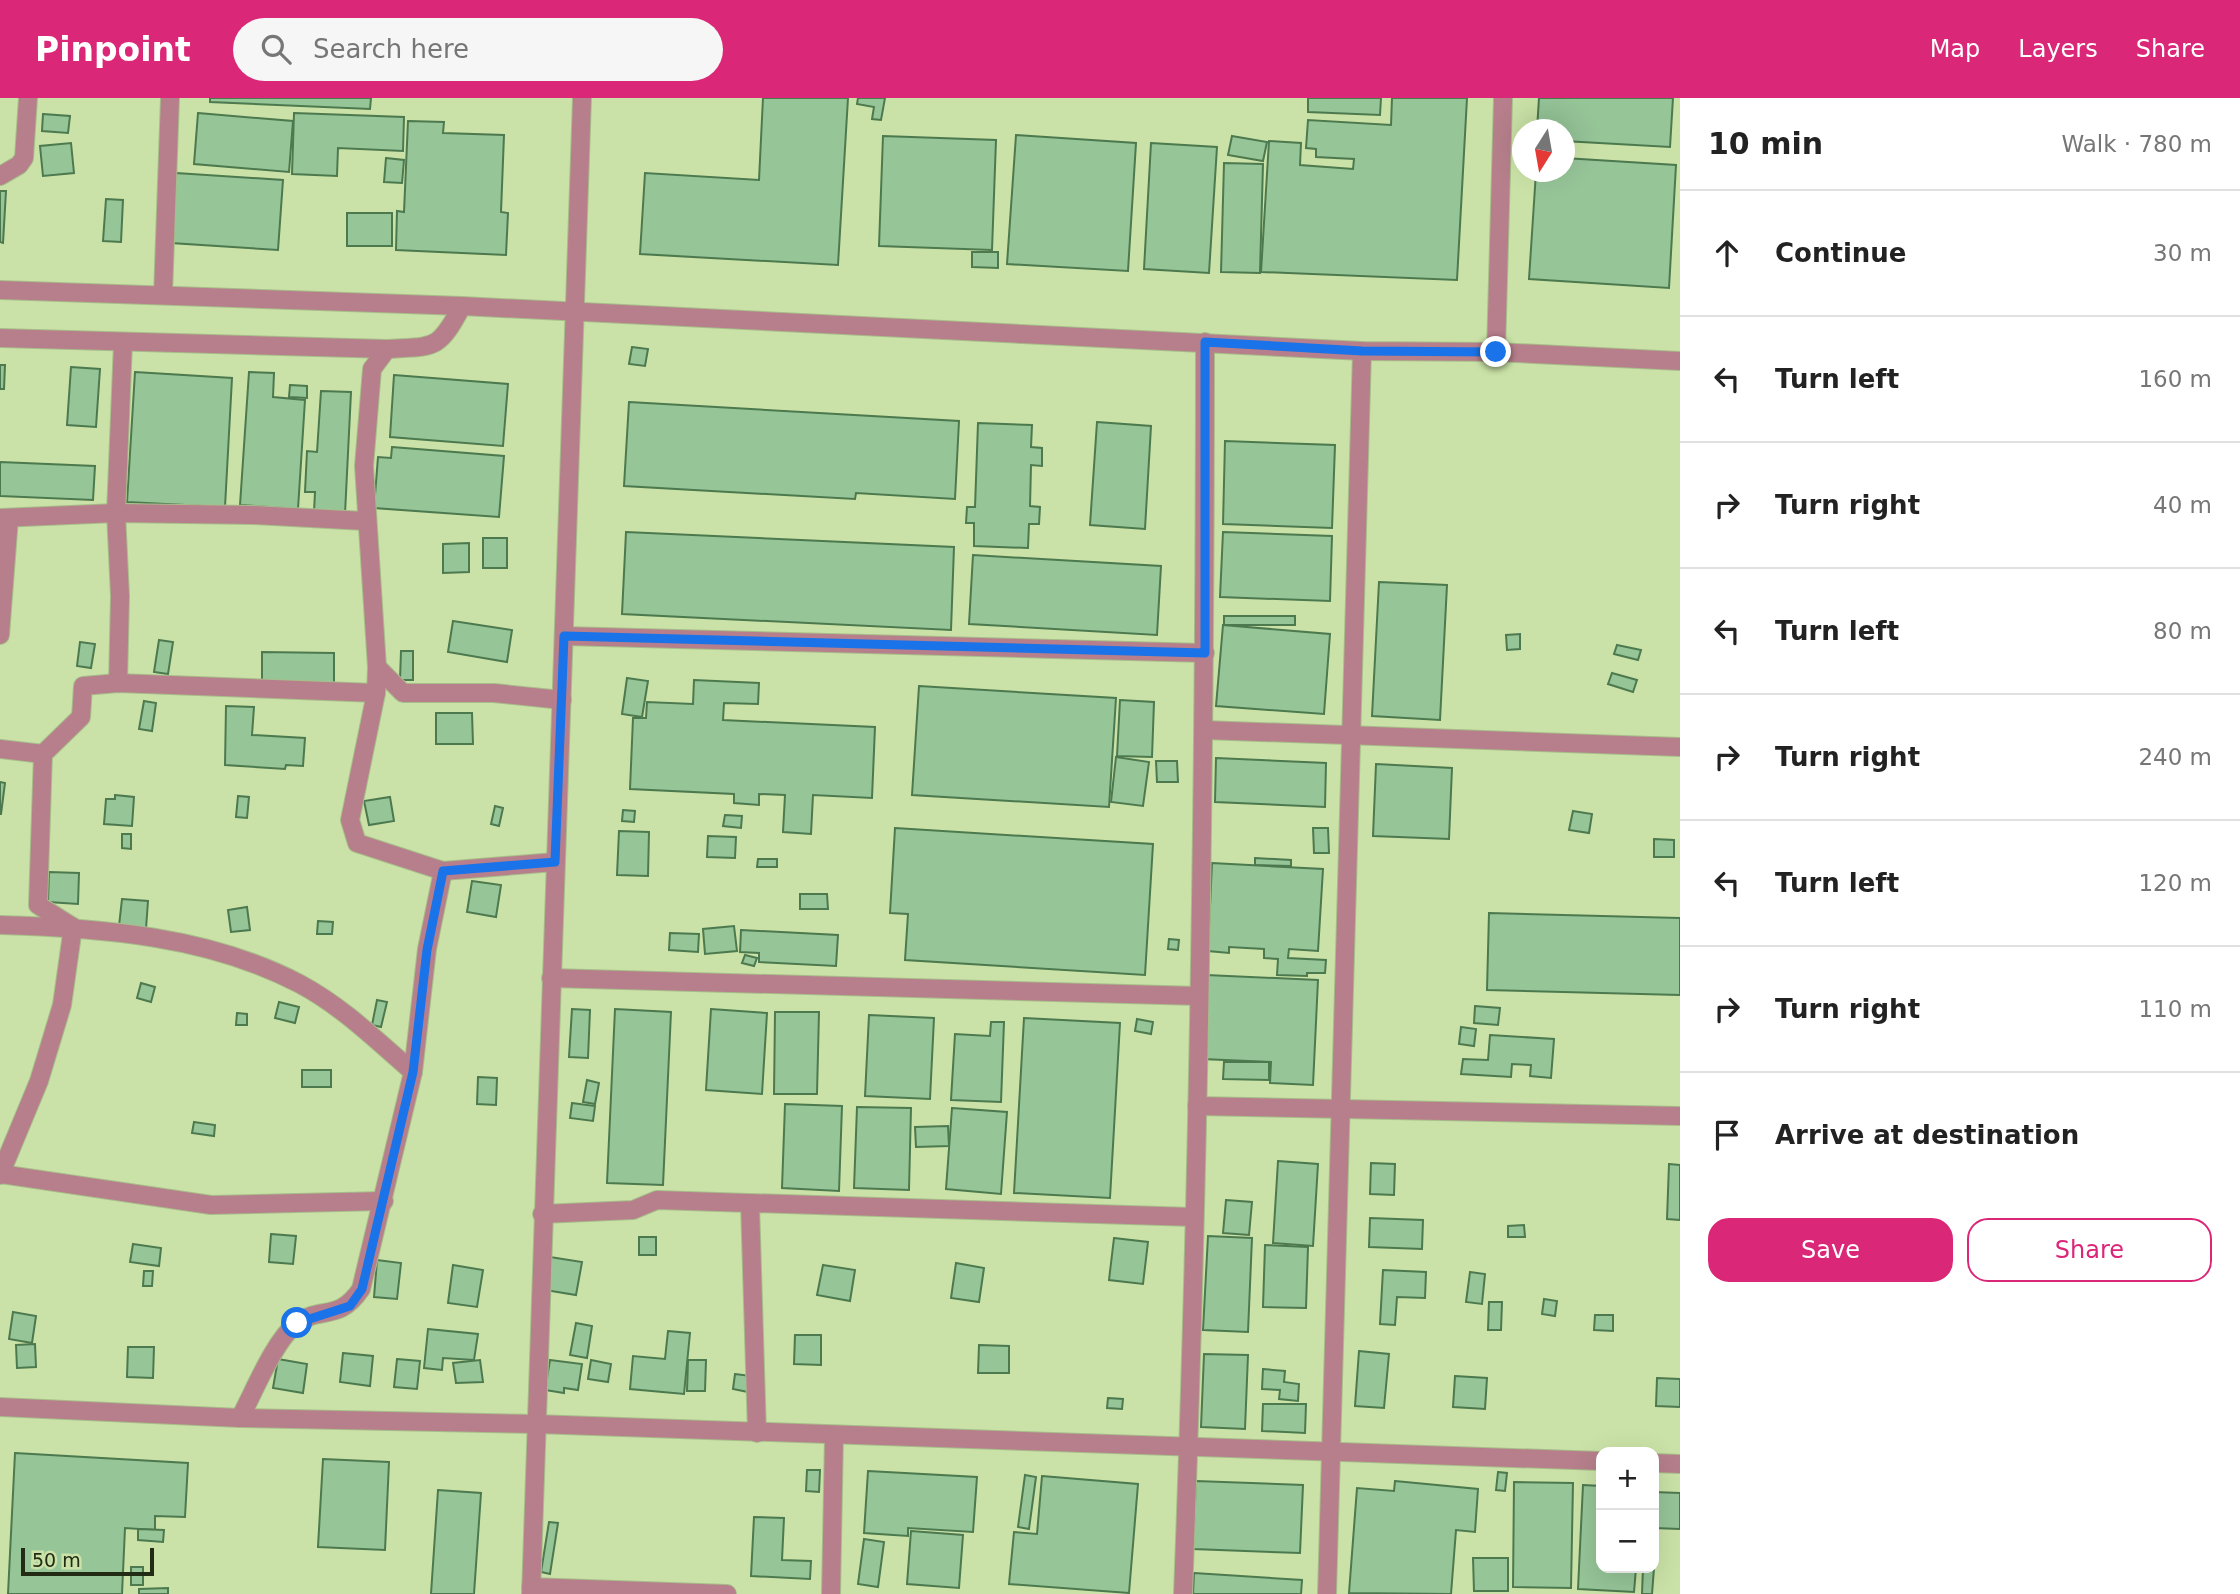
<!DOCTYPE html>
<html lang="en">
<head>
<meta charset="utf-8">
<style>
	:root { --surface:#fff; --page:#f6f6f6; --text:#222; --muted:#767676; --line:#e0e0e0; --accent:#db2777 }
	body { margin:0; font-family:"DejaVu Sans",sans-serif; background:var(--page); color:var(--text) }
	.controls { position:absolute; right:21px; bottom:21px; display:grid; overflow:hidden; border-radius:14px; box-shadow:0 7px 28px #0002 }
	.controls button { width:63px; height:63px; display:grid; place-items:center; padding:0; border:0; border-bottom:2px solid var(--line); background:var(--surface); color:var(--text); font:35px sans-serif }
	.compass { position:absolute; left:1512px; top:21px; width:63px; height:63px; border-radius:50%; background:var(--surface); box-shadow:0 7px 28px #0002; rotate:191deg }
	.scale { position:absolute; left:21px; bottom:18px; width:133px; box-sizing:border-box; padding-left:7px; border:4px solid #222b14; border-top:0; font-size:19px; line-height:24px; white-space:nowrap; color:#222b14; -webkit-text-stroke:5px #cae2a7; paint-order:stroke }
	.stop { position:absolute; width:21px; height:21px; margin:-16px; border:5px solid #1a73e8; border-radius:50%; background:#fff }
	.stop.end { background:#1a73e8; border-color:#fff; box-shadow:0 2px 7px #0008 }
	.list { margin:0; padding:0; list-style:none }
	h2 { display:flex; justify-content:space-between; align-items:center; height:91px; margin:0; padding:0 28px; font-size:30px }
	h2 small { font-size:23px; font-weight:400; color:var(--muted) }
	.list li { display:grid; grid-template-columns:46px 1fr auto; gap:21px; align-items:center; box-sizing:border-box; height:126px; padding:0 28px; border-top:2px solid var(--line) }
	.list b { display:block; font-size:26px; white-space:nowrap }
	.list em { font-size:23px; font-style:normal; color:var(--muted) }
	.actions { display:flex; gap:14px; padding:21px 28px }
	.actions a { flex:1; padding:16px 0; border:2px solid var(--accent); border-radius:21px; text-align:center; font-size:24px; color:var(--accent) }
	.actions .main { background:var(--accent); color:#fff }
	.icon { flex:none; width:38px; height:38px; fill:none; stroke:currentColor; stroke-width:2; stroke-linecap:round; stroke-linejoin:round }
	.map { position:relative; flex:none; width:1680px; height:1496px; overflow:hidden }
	header { display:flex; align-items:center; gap:42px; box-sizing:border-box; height:98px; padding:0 35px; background:var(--accent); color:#fff }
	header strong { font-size:33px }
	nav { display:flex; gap:38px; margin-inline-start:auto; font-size:24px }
	.search { width:490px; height:63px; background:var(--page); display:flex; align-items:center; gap:18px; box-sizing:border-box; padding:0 24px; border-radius:38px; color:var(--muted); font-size:26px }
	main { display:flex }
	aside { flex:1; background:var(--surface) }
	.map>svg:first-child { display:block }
	.building { fill:#96c598; stroke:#4d794f; stroke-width:2 }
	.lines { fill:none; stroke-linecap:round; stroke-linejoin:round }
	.minor-casing { stroke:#a8bd8a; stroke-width:20 }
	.minor { stroke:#b67f8b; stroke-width:18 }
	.route { stroke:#1a73e8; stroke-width:9 }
</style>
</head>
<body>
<header>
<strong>Pinpoint</strong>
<div class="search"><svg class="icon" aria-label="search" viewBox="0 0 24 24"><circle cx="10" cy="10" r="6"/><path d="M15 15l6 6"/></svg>Search here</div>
<nav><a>Map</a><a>Layers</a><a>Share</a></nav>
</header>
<main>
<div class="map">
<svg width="1680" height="1496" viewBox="0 0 1680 1496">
	<rect width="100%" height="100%" fill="#cae2a7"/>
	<!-- building -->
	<g class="building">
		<polygon points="210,0 371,0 370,11 210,4"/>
		<polygon points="763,0 848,0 838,167 640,156 645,75 759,82"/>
		<polygon points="858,0 885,0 881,22 872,21 874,9 857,6"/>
		<polygon points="1308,0 1381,0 1380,17 1308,14"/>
		<polygon points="1392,0 1467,0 1457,182 1261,174 1269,43 1301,45 1300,67 1353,71 1354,61 1316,59 1316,51 1306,50 1308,22 1391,27"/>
		<polygon points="1539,0 1673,0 1670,49 1564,43 1564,32 1537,32"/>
		<polygon points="198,15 293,23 289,74 194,66"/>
		<polygon points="294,15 404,19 403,53 338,50 337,78 292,76"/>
		<polygon points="43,16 70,18 68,35 42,33"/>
		<polygon points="408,23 444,24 443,35 504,37 501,114 508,115 506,157 396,152 397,113 404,114"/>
		<polygon points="1016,37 1136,45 1128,173 1007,166"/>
		<polygon points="883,38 996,42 992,152 879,148"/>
		<polygon points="1232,38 1267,44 1263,63 1228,57"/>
		<polygon points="71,45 74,75 43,78 40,48"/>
		<polygon points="1151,45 1217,49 1209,175 1144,171"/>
		<polygon points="386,60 404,62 402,85 384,84"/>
		<polygon points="1564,60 1676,67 1669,190 1529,181 1536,74 1564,74"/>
		<polygon points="1224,65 1263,66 1260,175 1221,174"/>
		<polygon points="176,75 283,82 278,152 171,145"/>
		<polygon points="0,93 6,93 3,145 0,144"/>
		<polygon points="106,101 123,102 121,144 103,143"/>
		<rect x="347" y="115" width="45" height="33"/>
		<polygon points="972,154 998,154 998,170 972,169"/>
		<polygon points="632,249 648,251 645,268 629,266"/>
		<polygon points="0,267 5,267 4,291 0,291"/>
		<polygon points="71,269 100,271 96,329 67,327"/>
		<polygon points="135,274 232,280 225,409 127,404"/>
		<polygon points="249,274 274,275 273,299 305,302 298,411 240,407"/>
		<polygon points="394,277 508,286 503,348 390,339"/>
		<polygon points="290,287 307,288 307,300 289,299"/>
		<polygon points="321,293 351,294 345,416 314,414 315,394 305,394 307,353 317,354"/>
		<polygon points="629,304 959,323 955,401 856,395 855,401 624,388"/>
		<polygon points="1097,324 1151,328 1145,431 1090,427"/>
		<polygon points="978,325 1032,327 1031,349 1042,350 1042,368 1031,367 1030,408 1040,409 1039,426 1029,426 1028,450 974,448 974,425 966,425 967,409 975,409"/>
		<polygon points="1225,343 1335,347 1332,430 1223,426"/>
		<polygon points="392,349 504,358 499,419 374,410 378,359 391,360"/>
		<polygon points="0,364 95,368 93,402 0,398"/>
		<polygon points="626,434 954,449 951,532 622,516"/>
		<polygon points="1223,434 1332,438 1330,503 1220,499"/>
		<rect x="483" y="440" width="24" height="30"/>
		<polygon points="469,445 469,474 443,475 443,446"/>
		<polygon points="973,457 1161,468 1157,537 969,526"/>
		<polygon points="1379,484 1447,487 1440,622 1372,618"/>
		<rect x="1224" y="518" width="71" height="9"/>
		<polygon points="453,523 512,532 507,564 448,554"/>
		<polygon points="1223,527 1330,536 1324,616 1216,608"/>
		<polygon points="1520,536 1520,551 1507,552 1506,537"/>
		<polygon points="159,542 173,544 168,576 154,574"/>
		<polygon points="80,544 95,546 91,570 77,568"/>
		<polygon points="1617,547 1641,552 1638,562 1614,556"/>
		<polygon points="401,553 413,553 413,582 400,582"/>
		<polygon points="262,554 334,555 334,587 262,586"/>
		<polygon points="1612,575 1637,582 1633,594 1608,586"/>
		<polygon points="627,580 648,583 642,619 622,616"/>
		<polygon points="694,582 759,585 758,606 724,605 723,622 875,629 872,700 813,697 811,736 783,734 785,697 759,696 759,707 734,705 734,696 630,691 633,620 646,620 647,604 693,606"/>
		<polygon points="919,588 1116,600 1109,709 912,697"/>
		<polygon points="1120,602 1154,604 1152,659 1117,658"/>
		<polygon points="144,603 156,605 152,633 139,631"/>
		<polygon points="226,608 254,609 252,637 305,640 303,668 286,667 285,671 225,667"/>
		<polygon points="436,615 472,615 473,646 436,646"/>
		<polygon points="1116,659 1149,664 1143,708 1111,704"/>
		<polygon points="1216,660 1326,665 1325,709 1215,704"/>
		<polygon points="1156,663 1177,663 1178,684 1157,684"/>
		<polygon points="1376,666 1452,670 1449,741 1373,738"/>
		<polygon points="0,684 5,685 1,716 0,716"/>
		<polygon points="115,697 134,699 132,728 104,726 106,701 115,701"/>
		<polygon points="238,698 249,699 247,720 236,719"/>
		<polygon points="390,699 394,723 369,727 364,703"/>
		<polygon points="495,708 503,710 499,728 491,726"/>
		<polygon points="623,712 635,713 634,724 622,723"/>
		<polygon points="1573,713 1592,716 1589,735 1569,732"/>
		<polygon points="725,717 742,718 741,730 723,728"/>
		<polygon points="895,730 1153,746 1145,877 905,862 908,816 890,815"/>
		<polygon points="1313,730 1328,730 1329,755 1314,755"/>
		<polygon points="619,733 649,734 648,778 617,777"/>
		<polygon points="122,736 131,736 131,751 122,750"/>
		<polygon points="708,738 736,739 735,760 707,759"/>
		<polygon points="1654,741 1674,742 1674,759 1654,759"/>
		<polygon points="1255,760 1291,762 1291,768 1255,767"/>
		<polygon points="758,761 777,761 777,769 757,769"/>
		<polygon points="1212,765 1323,771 1318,853 1289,851 1288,860 1326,862 1325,875 1307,875 1307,878 1277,877 1278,861 1264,860 1264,851 1229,849 1229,855 1208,853"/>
		<polygon points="49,774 79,775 78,806 48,804"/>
		<polygon points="472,783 501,787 496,819 467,814"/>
		<polygon points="800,796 827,796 828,811 800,811"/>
		<polygon points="122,801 148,803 146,831 119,828"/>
		<polygon points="247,809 250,832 231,834 228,812"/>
		<polygon points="1489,815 1680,820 1680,897 1487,892"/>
		<polygon points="318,823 333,824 332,836 317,836"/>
		<polygon points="734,828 737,853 705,856 703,831"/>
		<polygon points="741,832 838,837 836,868 759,864 759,855 740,854"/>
		<polygon points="670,835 699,836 698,854 669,852"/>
		<polygon points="1169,841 1179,842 1178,852 1168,851"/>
		<polygon points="745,857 757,860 754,868 742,865"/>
		<polygon points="1206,877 1318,882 1313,987 1270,985 1271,964 1202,961"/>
		<polygon points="141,885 155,889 151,904 137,900"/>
		<polygon points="377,902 387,904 381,929 372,927"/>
		<polygon points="279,904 299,909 295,925 275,920"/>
		<polygon points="1475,908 1500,910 1498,927 1474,925"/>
		<polygon points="572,911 590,912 588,960 569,959"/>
		<polygon points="615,911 671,914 663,1087 607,1085"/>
		<polygon points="711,911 767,915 762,996 706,992"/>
		<polygon points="775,914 819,914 817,996 774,996"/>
		<polygon points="237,915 247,916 247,927 236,927"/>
		<polygon points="869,917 934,920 930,1001 865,998"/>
		<polygon points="1024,920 1120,925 1110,1100 1014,1095"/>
		<polygon points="1137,921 1153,924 1151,936 1135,933"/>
		<polygon points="991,924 1004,924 1001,1004 951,1002 955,936 990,938"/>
		<polygon points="1461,929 1476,931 1474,948 1459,946"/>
		<polygon points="1490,937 1554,941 1551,980 1530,978 1531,967 1512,966 1511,979 1461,976 1463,961 1488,962"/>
		<polygon points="1224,964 1269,964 1269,982 1223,981"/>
		<rect x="302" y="972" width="29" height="17"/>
		<polygon points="478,979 497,980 496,1007 477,1006"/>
		<polygon points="587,982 599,985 595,1006 583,1004"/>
		<polygon points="572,1005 595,1008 593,1023 570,1020"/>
		<polygon points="785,1006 842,1008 839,1093 782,1090"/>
		<polygon points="857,1009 911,1010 909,1092 854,1090"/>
		<polygon points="952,1010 1007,1014 1001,1096 946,1091"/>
		<polygon points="194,1024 215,1027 214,1038 192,1035"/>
		<polygon points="948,1028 949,1048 916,1049 915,1029"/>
		<polygon points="1278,1063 1318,1066 1313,1148 1273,1145"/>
		<polygon points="1371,1065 1395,1066 1394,1097 1370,1096"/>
		<polygon points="1669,1066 1680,1067 1680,1122 1667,1121"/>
		<polygon points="1226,1102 1252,1104 1249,1137 1223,1135"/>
		<polygon points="1370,1120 1423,1122 1422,1151 1369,1149"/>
		<polygon points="1524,1127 1525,1139 1508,1139 1508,1128"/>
		<polygon points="271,1136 296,1138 293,1166 269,1164"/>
		<polygon points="1208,1138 1252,1140 1248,1234 1203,1232"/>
		<rect x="639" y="1139" width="17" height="18"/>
		<polygon points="1114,1140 1148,1144 1143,1186 1109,1182"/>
		<polygon points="133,1146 161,1150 159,1168 130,1164"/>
		<polygon points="1265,1147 1308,1149 1306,1210 1263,1209"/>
		<polygon points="550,1159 582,1164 576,1197 545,1192"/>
		<polygon points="377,1162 401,1165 397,1201 374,1199"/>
		<polygon points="956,1165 984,1170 979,1204 951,1200"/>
		<polygon points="453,1167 483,1172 477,1209 448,1205"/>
		<polygon points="823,1167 855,1172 850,1203 817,1197"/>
		<polygon points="1383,1172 1426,1174 1425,1200 1397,1199 1395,1227 1380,1226"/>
		<polygon points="144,1173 153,1173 152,1188 143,1188"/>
		<polygon points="1470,1174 1485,1176 1482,1206 1466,1204"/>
		<polygon points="1544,1201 1557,1203 1555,1218 1542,1216"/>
		<polygon points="1489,1204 1502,1204 1501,1232 1488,1232"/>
		<polygon points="13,1214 36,1218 32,1245 9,1241"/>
		<polygon points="1595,1217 1613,1217 1613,1233 1594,1232"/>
		<polygon points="576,1225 592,1228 587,1260 570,1257"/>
		<polygon points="428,1231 478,1236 474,1262 443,1260 442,1272 424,1270"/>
		<polygon points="668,1233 690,1235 684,1296 630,1291 633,1258 665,1261"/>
		<polygon points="795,1237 821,1237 821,1267 794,1266"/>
		<polygon points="35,1246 36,1269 17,1270 16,1247"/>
		<polygon points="979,1247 1009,1248 1009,1275 978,1275"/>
		<polygon points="128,1249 154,1249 153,1280 127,1279"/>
		<polygon points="1359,1253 1389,1256 1384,1310 1355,1308"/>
		<polygon points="343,1255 373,1258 370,1288 340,1284"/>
		<polygon points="1204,1256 1248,1257 1245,1331 1201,1329"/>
		<polygon points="278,1261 307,1266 303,1295 273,1290"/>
		<polygon points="397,1261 420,1263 417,1291 394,1289"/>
		<polygon points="480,1262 483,1284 456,1285 453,1265"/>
		<polygon points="550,1262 582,1266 578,1292 564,1290 564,1295 545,1292"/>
		<polygon points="591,1262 611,1266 608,1284 588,1281"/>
		<polygon points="688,1262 706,1262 705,1293 687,1293"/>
		<polygon points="1263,1271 1285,1273 1284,1284 1299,1286 1298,1303 1279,1301 1280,1292 1262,1291"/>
		<polygon points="735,1276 751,1278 748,1294 733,1291"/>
		<polygon points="1455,1278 1487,1280 1485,1311 1453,1309"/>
		<polygon points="1657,1280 1680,1281 1680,1309 1656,1308"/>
		<polygon points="1108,1300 1123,1301 1122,1311 1107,1310"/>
		<polygon points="1263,1306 1306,1306 1305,1335 1262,1333"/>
		<polygon points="15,1355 188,1365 185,1419 155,1418 155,1432 125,1430 122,1496 8,1496"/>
		<polygon points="323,1361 389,1364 385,1452 318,1449"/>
		<polygon points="807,1372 820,1372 819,1394 806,1393"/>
		<polygon points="868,1373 977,1379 973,1434 908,1430 908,1438 864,1435"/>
		<polygon points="1498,1374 1507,1375 1505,1393 1496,1392"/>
		<polygon points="1025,1377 1036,1379 1029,1431 1018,1429"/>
		<polygon points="1042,1378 1138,1386 1129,1495 1009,1486 1014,1434 1037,1436"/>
		<polygon points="1196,1383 1303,1387 1300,1455 1193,1451"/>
		<polygon points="1395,1383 1478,1391 1475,1434 1456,1432 1451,1496 1349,1495 1357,1390 1394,1393"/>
		<polygon points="1514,1384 1573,1385 1571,1490 1513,1489"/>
		<polygon points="1583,1387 1601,1388 1601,1470 1636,1470 1634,1494 1578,1491"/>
		<polygon points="438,1392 481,1395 474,1496 431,1496"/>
		<polygon points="1654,1394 1680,1395 1680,1431 1654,1430"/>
		<polygon points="754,1419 784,1420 782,1462 811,1463 810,1481 751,1478"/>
		<polygon points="549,1424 558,1425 550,1476 541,1474"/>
		<polygon points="138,1431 164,1432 163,1444 138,1442"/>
		<polygon points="911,1433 963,1437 959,1490 907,1486"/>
		<polygon points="864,1441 884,1444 878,1489 858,1486"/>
		<polygon points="1473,1460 1508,1460 1508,1493 1474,1493"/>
		<rect x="131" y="1469" width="12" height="18"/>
		<polygon points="1643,1470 1654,1470 1652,1496 1642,1496"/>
		<polygon points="1194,1475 1302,1482 1301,1496 1193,1496"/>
		<polygon points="168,1490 168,1496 139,1496 139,1491"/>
	</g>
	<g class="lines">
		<defs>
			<g id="minor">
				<polyline points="0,78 19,67 24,60 28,0"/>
				<polyline points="0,192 462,208 1362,253 1496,254 1680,263"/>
				<polyline points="163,197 170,0"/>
				<path d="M0,240L387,251C435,248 438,253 462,208"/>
				<polyline points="387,251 372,271 364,368 377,569 376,595 350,722 357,745 443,773 555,764"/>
				<polyline points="1496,254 1503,0"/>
				<polyline points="0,420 116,415 253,417 365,423"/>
				<polyline points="0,537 9,420"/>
				<polyline points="564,538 1205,555"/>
				<polyline points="377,569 403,595 494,595 562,602"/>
				<polyline points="118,585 120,498 116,415 123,245"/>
				<polyline points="1204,632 1680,649"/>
				<polyline points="0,651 43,656"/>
				<path d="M0,827C101,830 209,838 300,886C343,909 377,943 413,974"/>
				<polyline points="73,829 38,807 43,656 81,619 83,588 118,585 376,595"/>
				<polyline points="551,880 1199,898"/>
				<polyline points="1197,1008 1680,1018"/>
				<polyline points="0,1076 211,1107 384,1103"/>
				<polyline points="0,1077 39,983 62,907 73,829"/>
				<polyline points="750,1106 757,1335"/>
				<polyline points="542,1116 633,1112 657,1102 1193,1119"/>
				<polyline points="0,1309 240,1320 536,1326 1601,1363"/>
				<path d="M240,1320C254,1294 274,1243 296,1226C320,1207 338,1225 361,1191L413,974L427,851L443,773"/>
				<polyline points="1654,1365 1680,1366"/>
				<polyline points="531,1489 727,1496"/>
				<polyline points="531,1496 582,0"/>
				<polyline points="831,1496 834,1338"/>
				<path d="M1183,1496C1199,1079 1205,661 1205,244"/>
				<polyline points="1327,1496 1362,253"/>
			</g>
		</defs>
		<!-- minor casing -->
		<use href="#minor" class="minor-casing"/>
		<!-- minor -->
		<use href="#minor" class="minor"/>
	</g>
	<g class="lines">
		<!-- route -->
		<polyline class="route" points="297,1225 350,1208 362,1191 413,974 427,852 443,773 555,764 564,538 1205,555 1205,244 1362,253 1496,254"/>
	</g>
</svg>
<div class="controls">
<button>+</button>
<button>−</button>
</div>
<svg class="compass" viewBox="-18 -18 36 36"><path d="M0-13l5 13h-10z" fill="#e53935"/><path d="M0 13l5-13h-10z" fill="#767676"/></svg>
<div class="scale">50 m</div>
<div class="stop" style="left:297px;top:1225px"></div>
<div class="stop end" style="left:1496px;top:254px"></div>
</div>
<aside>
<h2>10 min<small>Walk · 780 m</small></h2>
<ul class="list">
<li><svg class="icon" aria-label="ahead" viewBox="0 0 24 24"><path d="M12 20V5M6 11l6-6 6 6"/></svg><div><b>Continue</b></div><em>30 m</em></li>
<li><svg class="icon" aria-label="left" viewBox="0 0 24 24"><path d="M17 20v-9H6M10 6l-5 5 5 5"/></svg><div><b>Turn left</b></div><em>160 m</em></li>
<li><svg class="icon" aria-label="right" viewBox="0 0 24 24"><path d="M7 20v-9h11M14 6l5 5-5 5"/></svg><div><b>Turn right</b></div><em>40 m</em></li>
<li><svg class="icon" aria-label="left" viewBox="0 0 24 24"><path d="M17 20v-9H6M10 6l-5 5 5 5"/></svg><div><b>Turn left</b></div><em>80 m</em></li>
<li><svg class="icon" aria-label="right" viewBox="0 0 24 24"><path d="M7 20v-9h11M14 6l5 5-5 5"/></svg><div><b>Turn right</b></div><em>240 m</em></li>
<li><svg class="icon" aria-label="left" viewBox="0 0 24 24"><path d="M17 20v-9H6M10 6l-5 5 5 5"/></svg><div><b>Turn left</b></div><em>120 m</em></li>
<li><svg class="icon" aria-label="right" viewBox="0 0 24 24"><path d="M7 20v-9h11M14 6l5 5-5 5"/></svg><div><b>Turn right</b></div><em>110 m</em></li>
<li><svg class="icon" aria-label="arrive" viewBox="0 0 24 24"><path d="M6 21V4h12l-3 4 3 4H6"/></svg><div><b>Arrive at destination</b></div></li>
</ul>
<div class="actions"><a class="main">Save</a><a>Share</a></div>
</aside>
</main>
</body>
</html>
